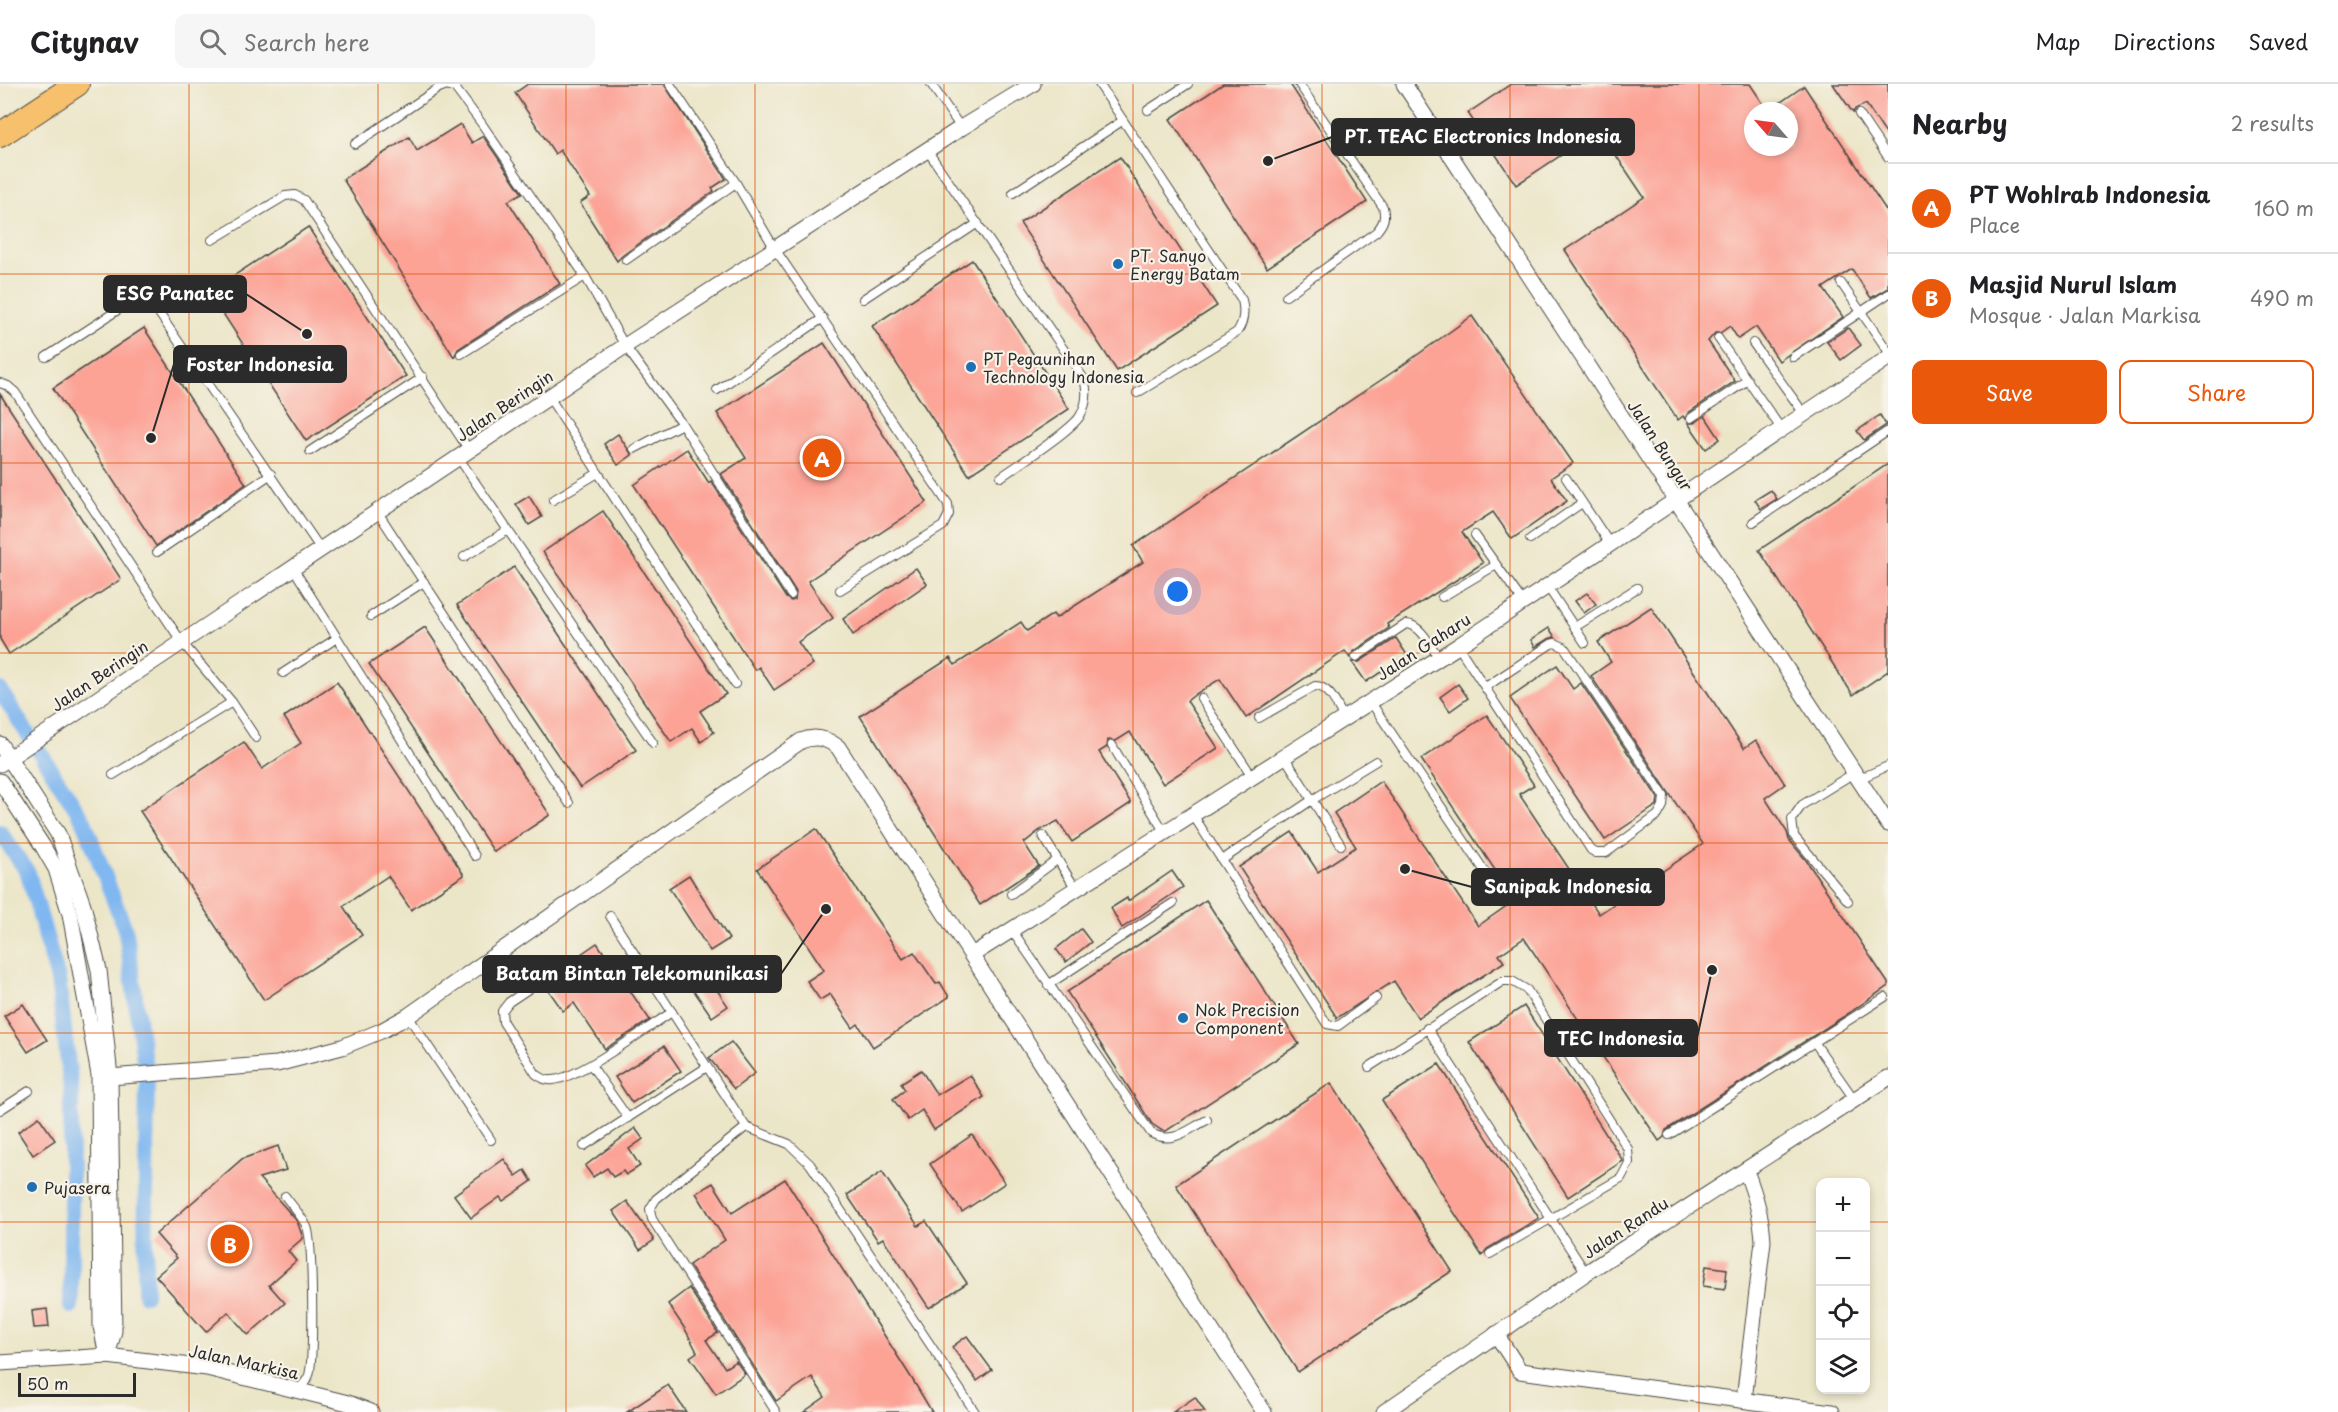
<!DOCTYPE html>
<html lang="en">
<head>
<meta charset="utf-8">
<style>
	:root { --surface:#fff; --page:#f6f6f6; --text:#202124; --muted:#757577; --line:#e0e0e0; --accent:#ea580c }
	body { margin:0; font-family:"Playpen Sans",sans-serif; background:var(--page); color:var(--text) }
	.controls { position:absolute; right:18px; bottom:18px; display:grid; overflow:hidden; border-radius:12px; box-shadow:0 3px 9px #0003 }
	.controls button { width:54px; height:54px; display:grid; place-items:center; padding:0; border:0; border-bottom:2px solid var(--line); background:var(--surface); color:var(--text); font:30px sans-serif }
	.compass { position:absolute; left:1744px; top:18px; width:54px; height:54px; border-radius:50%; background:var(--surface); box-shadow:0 3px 9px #0003; rotate:298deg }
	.scale { position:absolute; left:18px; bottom:15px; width:118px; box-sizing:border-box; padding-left:6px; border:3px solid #2b2b2b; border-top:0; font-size:16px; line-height:21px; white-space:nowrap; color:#2b2b2b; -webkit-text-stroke:4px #f7f3e8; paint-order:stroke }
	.you { position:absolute; left:1178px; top:508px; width:21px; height:21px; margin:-15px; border:4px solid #fff; border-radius:50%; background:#1a73e8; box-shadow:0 0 0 9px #1a73e833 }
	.badge { display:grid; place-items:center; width:39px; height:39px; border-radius:50%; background:var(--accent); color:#fff; font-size:20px; font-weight:700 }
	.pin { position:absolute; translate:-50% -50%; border:3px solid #fff; box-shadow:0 2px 6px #0006 }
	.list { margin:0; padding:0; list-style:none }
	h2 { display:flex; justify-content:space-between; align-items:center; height:78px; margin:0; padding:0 24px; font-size:26px }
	h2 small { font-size:20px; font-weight:400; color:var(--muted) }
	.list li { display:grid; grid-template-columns:39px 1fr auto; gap:18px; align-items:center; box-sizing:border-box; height:90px; padding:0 24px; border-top:2px solid var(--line) }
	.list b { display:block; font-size:22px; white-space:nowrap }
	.list p { margin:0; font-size:20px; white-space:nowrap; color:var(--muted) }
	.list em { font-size:20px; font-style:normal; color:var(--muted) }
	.actions { display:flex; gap:12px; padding:18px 24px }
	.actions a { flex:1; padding:14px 0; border:2px solid var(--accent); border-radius:12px; text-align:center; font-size:21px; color:var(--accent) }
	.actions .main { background:var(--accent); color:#fff }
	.icon { flex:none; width:33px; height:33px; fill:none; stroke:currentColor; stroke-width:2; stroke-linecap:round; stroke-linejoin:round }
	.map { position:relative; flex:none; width:1888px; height:1328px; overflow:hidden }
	header { display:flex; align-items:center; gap:36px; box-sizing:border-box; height:84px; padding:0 30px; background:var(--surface); border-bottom:2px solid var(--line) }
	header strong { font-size:28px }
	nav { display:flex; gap:33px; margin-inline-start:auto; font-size:21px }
	.search { width:420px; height:54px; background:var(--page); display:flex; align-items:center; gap:15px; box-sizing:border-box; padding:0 21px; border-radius:12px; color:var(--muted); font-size:22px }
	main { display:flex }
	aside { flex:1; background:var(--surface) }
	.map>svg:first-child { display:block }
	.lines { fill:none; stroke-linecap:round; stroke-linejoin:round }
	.canal { stroke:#80b7f0; stroke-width:16 }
	.building { fill:#fca396; fill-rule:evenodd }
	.service-casing { stroke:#484743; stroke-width:10 }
	.minor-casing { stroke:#484743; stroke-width:17 }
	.primary-casing { stroke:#484743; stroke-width:26 }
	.service { stroke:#fff; stroke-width:8 }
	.minor { stroke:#fff; stroke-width:15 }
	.primary { stroke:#f7c06c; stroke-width:24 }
	.grid { fill:none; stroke:#df570e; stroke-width:1.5; stroke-opacity:0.55 }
	.poi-dot { fill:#1f6fb2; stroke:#f7f3e8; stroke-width:2 }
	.labels { text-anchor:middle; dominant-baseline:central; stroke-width:4.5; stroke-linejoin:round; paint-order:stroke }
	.poi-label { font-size:16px; fill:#2b2b2b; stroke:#f7f3e8; text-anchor:start }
	.street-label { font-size:16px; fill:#2b2b2b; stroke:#f7f3e8 }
	.leader { fill:none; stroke:#2b2b2b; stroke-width:2 }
	.callout-dot { fill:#2b2b2b; stroke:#f7f3e8; stroke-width:2 }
	.callout { fill:#2b2b2b; stroke:#2b2b2b; stroke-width:2 }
	.callout-label { font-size:18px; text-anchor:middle; font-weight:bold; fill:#fff }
</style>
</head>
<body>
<header>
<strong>Citynav</strong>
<div class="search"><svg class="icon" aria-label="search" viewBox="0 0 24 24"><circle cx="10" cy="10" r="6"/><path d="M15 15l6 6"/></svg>Search here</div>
<nav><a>Map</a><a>Directions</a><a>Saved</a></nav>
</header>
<main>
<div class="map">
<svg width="1888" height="1328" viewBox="0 0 1888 1328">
	<rect width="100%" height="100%" fill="#f7f3e8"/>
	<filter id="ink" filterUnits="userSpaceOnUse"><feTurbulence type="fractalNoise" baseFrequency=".0167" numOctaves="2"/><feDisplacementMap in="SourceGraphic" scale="12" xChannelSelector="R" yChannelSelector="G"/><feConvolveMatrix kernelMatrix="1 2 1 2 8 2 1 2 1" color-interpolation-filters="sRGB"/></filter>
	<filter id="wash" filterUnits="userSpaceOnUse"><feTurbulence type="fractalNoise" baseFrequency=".008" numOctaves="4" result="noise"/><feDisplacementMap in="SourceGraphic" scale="24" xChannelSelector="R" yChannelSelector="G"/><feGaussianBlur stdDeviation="1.35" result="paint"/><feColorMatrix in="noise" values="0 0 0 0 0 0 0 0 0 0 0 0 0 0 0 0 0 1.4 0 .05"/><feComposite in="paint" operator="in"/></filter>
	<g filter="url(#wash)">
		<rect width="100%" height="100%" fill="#ece6c9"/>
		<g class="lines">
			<!-- canal -->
			<g class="canal">
				<polyline points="0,606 29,652"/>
				<polyline points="37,664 84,737 126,848 145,984"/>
				<polyline points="0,748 28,789 58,895 71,1004 71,1222"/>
				<polyline points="145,1211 147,992"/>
			</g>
		</g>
		<g id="blocks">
			<!-- building -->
			<g class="building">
				<polygon points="528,0 664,0 726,95 712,104 714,107 623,171 617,177 580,119 590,112 560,66 555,70 515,9"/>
				<polygon points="1223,0 1290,0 1367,118 1267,184 1170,35"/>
				<path d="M1511,0H1750L1768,27L1804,2L1888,129V204L1871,214L1852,185L1838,194L1823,204L1843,233L1779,277L1756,243L1738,255L1730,242L1720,249H1715L1708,257L1735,297L1688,329L1685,335L1683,332L1678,336L1565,166L1644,113L1599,46L1516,101L1468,29ZM1753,27H1789V63H1753Z"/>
				<polygon points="1833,0 1888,0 1888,53 1866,20 1855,25 1853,29"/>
				<polygon points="460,40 472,59 483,52 522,109 508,117 560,200 458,265 454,273 343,95 409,53 417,67"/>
				<polygon points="1120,73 1217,222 1117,287 1020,139"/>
				<polygon points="308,143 406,292 306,357 209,208"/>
				<polygon points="972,176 1069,325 969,391 872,242"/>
				<polygon points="1472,232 1573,379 1551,394 1567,417 1512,455 1493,428 1462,448 1483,479 1387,540 1389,544 1353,568 1350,574 1345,567 1246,634 1220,595 1197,609 1187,617 1218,664 1163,700 1130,648 1116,657 1108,656 1107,663 1099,668 1131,719 1072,758 1058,737 1039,747 1024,759 1039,782 980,821 860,632 950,574 955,581 1021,538 1027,547 1053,530 1056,534 1143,478 1133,462 1396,286"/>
				<polygon points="144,244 246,400 156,462 53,304"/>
				<polygon points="1848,244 1861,261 1841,276 1827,258"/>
				<polygon points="824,259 927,418 808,497 833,534 798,558 813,580 774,606 759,583 755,586 634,401 687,365 709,399 711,397 786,514 791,517 795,516 796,508 721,390 746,374 717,329"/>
				<polygon points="0,310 121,495 9,570 0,555"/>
				<polygon points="1880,331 1886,341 1864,356 1857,347"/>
				<polygon points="1705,332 1720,355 1706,365 1688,339 1694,339"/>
				<polygon points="618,350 632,371 618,381 604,360"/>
				<polygon points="1888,380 1888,587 1853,611 1759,466"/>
				<polygon points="1771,406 1777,415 1761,425 1755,416"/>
				<polygon points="529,412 542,433 529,441 516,420"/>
				<polygon points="603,427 726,610 700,627 714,648 701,658 692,644 671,658 543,468"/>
				<polygon points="514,483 636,666 580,704 457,521"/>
				<polygon points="916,484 927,500 853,551 843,535"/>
				<polygon points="1587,509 1596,520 1584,529 1575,517"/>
				<polygon points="1651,523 1744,664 1756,656 1785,700 1765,714 1787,748 1789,756 1806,776 1888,899 1888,902 1843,933 1666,1046 1664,1053 1659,1057 1524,854 1499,871 1504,878 1418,934 1394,897 1337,934 1239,783 1292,748 1318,788 1356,763 1334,729 1381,697 1478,842 1515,816 1421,675 1487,631 1534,701 1519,710 1599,830 1703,760 1591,592 1611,578 1598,558"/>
				<polygon points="425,543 550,731 494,768 369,580"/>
				<polygon points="1549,544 1555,553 1548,555 1535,563 1531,556"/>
				<polygon points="1396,554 1407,571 1366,598 1352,578 1359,578"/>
				<polygon points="1557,581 1573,605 1581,599 1658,714 1657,721 1605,756 1510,614"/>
				<polygon points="337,598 464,791 411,826 388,792 343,822 362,851 264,916 140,727 244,658 262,685 301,659 284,633"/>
				<polygon points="1458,600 1468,614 1450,627 1440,613"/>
				<polygon points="816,745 903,875 914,868 936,900 940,898 949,913 873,963 858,940 853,944 830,910 820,916 807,897 824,886 757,785"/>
				<polygon points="1172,787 1183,803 1122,844 1111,824 1127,814 1128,817"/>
				<polygon points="689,791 729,855 710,867 669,804"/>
				<polygon points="1206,816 1299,960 1166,1047 1161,1046 1152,1040 1067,908"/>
				<polygon points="1081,845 1091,858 1066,878 1056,865"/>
				<polygon points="597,859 650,936 605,965 574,919 563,927 542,897"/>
				<polygon points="708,893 728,922 712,933 692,904"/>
				<polygon points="23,920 47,956 28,968 4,932"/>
				<polygon points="1524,922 1623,1077 1568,1113 1469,958"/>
				<polygon points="731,958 755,989 734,1005 709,974"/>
				<polygon points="664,962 681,987 632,1019 615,993"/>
				<polygon points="1439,980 1539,1134 1487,1165 1482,1172 1382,1016"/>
				<polygon points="921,986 937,1011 970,991 984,1013 934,1046 922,1026 908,1036 893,1015 905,1006 901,999"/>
				<polygon points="1331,999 1452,1187 1298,1288 1176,1101"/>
				<polygon points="39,1033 55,1056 33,1071 18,1048"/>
				<polygon points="635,1044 643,1055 629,1065 640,1082 626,1091 623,1087 613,1093 607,1084 593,1093 585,1082"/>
				<polygon points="972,1051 1005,1099 962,1128 930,1080"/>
				<polygon points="278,1062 286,1086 259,1094 297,1137 303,1154 288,1167 296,1177 269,1201 285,1219 248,1251 228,1228 206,1248 156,1192 177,1174 156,1150 242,1075"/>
				<polygon points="504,1075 516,1092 525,1086 532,1097 503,1117 500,1113 471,1134 454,1111"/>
				<polygon points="882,1088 918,1142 926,1137 967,1199 929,1224 883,1154 878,1157 847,1111"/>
				<polygon points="785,1095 914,1298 932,1328 804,1328 825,1313 812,1293 776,1317 689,1181 725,1156 696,1109 713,1099 732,1129"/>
				<polygon points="627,1117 654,1156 640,1166 613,1127"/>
				<polygon points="1706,1182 1727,1185 1725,1205 1703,1202"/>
				<polygon points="689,1204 718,1249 706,1256 725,1284 736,1277 745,1290 716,1310 690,1273 697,1268 685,1245 668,1220"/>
				<polygon points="47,1225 49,1243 34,1244 32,1227"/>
				<polygon points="967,1252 992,1286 977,1297 952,1263"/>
				<polygon points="668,1301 686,1328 627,1328"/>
				<polygon points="1195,1313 1205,1328 1173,1328"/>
			</g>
		</g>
	</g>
	<g filter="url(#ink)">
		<use href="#blocks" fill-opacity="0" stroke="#484743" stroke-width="1.5"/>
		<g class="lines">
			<defs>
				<g id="service">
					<polyline points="670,0 736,99 775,165 948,420 949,430 943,442 840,506"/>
					<polyline points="931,0 961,44"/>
					<path d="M1099,0L1242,216C1245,228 1244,238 1237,248L1137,309"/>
					<polyline points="1148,26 1188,0"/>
					<polyline points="1859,30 1888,73"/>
					<polyline points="355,60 439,4 447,1 455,4 482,40 585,192 625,262 682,340 791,511"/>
					<path d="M927,66L1084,295C1088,308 1087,320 1080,332C1072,346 1018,381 1001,393"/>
					<polyline points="1013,109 1122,37"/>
					<polyline points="212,156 285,112 295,111 304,116 469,366"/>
					<polyline points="626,176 736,99"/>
					<polyline points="1841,199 1888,267"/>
					<path d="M1286,212L1376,148C1383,140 1386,134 1383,123L1299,0"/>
					<polyline points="863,215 978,139"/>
					<polyline points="1718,254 1782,346"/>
					<polyline points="1753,259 1805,331"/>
					<polyline points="461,270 585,192"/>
					<polyline points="46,273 133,216 143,214 152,219 320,464"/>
					<polyline points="1793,273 1888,210"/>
					<polyline points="0,299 8,302 15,308 181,557 232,618 256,654"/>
					<polyline points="717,306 823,234"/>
					<polyline points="549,313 735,600"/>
					<polyline points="1691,334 1748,296"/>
					<polyline points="634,365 682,340"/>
					<polyline points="310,367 423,293"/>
					<polyline points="458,373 653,659"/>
					<polyline points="1566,394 1610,460"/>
					<polyline points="553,416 598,389"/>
					<polyline points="377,427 569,719"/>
					<polyline points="1753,438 1888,347"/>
					<polyline points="1475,451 1523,518"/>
					<polyline points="1530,455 1582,419"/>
					<polyline points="157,468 271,390"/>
					<polyline points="464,473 508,446"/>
					<polyline points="293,484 475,772"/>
					<polyline points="1547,502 1585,559"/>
					<polyline points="1442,513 1496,481"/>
					<polyline points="371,532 424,498"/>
					<polyline points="1575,543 1637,504"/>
					<polyline points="1458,562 1591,766 1596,769 1606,769 1658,731 1663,722 1664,712 1564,563 1555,559 1551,560 1487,602"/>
					<path d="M1356,573L1406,540C1421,540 1431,563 1439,574"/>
					<polyline points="283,589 337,554"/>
					<polyline points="1201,614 1252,692"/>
					<polyline points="1370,617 1494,801"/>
					<path d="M1259,634L1315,602C1330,602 1337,622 1344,634"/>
					<polyline points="1112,661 1165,749"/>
					<polyline points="1284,672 1341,761"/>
					<polyline points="113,691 232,618"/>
					<polyline points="1859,695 1888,682"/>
					<polyline points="1193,731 1327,940 1338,942 1376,914"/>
					<polyline points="1043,752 1076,805"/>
					<polyline points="1222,776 1312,716 1376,677"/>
					<polyline points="1011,810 1057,776"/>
					<polyline points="1848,817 1794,752 1792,735 1802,721 1854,689"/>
					<polyline points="610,832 746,1043 789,1060 810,1080 975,1328"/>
					<path d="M1012,846L1151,1049C1173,1061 1187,1046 1207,1036"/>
					<polyline points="1048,901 1173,819"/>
					<path d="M530,904L509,918L502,927L503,938L536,990C542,994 546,997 553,996C579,994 647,944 672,928"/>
					<polyline points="408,932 491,1056"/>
					<polyline points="1427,944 1586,1189"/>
					<polyline points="1815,959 1854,1015"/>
					<polyline points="591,981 628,1034"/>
					<polyline points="1369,983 1503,897 1512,897 1527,906 1628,1065 1629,1079 1621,1094 1490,1170"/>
					<polyline points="0,1026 29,1007"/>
					<polyline points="746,1043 656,1115 650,1125 652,1135 776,1328"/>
					<polyline points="1669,1051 1885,913"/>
					<polyline points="584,1062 707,983"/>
					<path d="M285,1112C292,1122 302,1132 307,1143C313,1157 314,1274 309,1291C307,1297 303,1301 298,1305"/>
				</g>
				<g id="minor">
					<polyline points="1404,0 1888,740"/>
					<polyline points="0,660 58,750 83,821 99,886 110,993 114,1247 107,1272"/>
					<polyline points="0,680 625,262 961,44 1033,0"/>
					<polyline points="0,697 42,761 56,785 70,830 99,991 101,1242 106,1267"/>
					<polyline points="972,871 1458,562 1888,274"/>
					<path d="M110,993L277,980L342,963L381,947L408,932L801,657C815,651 826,654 838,663L1264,1328"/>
					<polyline points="1496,1250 1520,1287 1832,1328"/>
					<polyline points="0,1279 107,1272 207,1284 348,1319 371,1328"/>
					<path d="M1744,1316L1763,1157C1762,1132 1755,1110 1746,1087"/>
					<polyline points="1384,1328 1586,1189 1888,994"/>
				</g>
				<polyline id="primary" points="0,51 77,0"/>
			</defs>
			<!-- service casing -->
			<use href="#service" class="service-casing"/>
			<!-- minor casing -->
			<use href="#minor" class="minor-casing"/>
			<!-- primary casing -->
			<use href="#primary" class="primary-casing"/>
			<!-- service -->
			<use href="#service" class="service"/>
			<!-- minor -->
			<use href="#minor" class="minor"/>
			<!-- primary -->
			<use href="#primary" class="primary"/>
		</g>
	</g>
	<!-- grid -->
	<path class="grid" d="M189,0V1328M378,0V1328M566,0V1328M755,0V1328M944,0V1328M1133,0V1328M1322,0V1328M1510,0V1328M1699,0V1328M0,190H1888M0,379H1888M0,569H1888M0,759H1888M0,949H1888M0,1138H1820M1866,1138H1888"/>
	<!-- markers -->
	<g class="poi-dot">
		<circle cx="1118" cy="180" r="6"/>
		<circle cx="971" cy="283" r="6"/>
		<circle cx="1183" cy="934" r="6"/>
		<circle cx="32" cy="1103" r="6"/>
	</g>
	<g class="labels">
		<!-- poi labels -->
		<g class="poi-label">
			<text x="1130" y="171">PT. Sanyo<tspan x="1130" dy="18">Energy Batam</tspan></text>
			<text x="983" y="274">PT Pegaunihan<tspan x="983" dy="18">Technology Indonesia</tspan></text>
			<text x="1195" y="925">Nok Precision<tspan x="1195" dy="18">Component</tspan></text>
			<text x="44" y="1103">Pujasera</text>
		</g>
		<!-- street labels -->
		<g class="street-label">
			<text transform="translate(504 321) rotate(-34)">Jalan Beringin</text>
			<text transform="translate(1661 361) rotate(57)">Jalan Bungur</text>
			<text transform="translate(1423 562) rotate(-33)">Jalan Gaharu</text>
			<text transform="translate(99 591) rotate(-34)">Jalan Beringin</text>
			<text transform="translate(1625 1143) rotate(-33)">Jalan Randu</text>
			<text transform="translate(244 1277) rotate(12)">Jalan Markisa</text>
		</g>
	</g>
	<!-- callouts -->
	<path class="leader" d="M1268 77L1332 53M307 250L246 210M151 354L174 280M1405 785L1472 803M826 825L781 890M1712 886L1697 954"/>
	<g class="callout-dot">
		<circle cx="1268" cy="77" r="6"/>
		<circle cx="307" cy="250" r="6"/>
		<circle cx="151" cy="354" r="6"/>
		<circle cx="1405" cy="785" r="6"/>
		<circle cx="826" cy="825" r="6"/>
		<circle cx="1712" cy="886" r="6"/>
	</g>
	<g class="callout">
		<rect x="1332" y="35" width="302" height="36" rx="6"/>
		<rect x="104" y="192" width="142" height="36" rx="6"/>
		<rect x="174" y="262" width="172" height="36" rx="6"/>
		<rect x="1472" y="785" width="192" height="36" rx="6"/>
		<rect x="483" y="872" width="298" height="36" rx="6"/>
		<rect x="1545" y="936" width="152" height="36" rx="6"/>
	</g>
	<g class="callout-label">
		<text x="1483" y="59">PT. TEAC Electronics Indonesia</text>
		<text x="175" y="216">ESG Panatec</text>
		<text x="260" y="287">Foster Indonesia</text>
		<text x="1568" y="809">Sanipak Indonesia</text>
		<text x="632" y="896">Batam Bintan Telekomunikasi</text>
		<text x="1621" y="961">TEC Indonesia</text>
	</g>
</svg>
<div class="controls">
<button>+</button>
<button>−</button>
<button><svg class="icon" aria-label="locate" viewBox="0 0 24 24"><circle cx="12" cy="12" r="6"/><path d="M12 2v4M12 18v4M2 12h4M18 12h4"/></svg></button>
<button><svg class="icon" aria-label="layers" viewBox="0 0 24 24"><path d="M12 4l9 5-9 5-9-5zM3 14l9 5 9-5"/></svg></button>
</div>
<svg class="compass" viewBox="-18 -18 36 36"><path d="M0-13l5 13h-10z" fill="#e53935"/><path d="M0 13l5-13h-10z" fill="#757577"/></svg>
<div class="scale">50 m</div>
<div class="you"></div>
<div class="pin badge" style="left:822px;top:374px">A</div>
<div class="pin badge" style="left:230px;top:1160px">B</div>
</div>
<aside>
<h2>Nearby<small>2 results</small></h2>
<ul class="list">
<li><span class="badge">A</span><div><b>PT Wohlrab Indonesia</b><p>Place</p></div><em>160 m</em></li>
<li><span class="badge">B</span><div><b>Masjid Nurul Islam</b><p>Mosque · Jalan Markisa</p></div><em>490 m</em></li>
</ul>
<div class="actions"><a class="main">Save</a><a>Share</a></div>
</aside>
</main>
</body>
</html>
